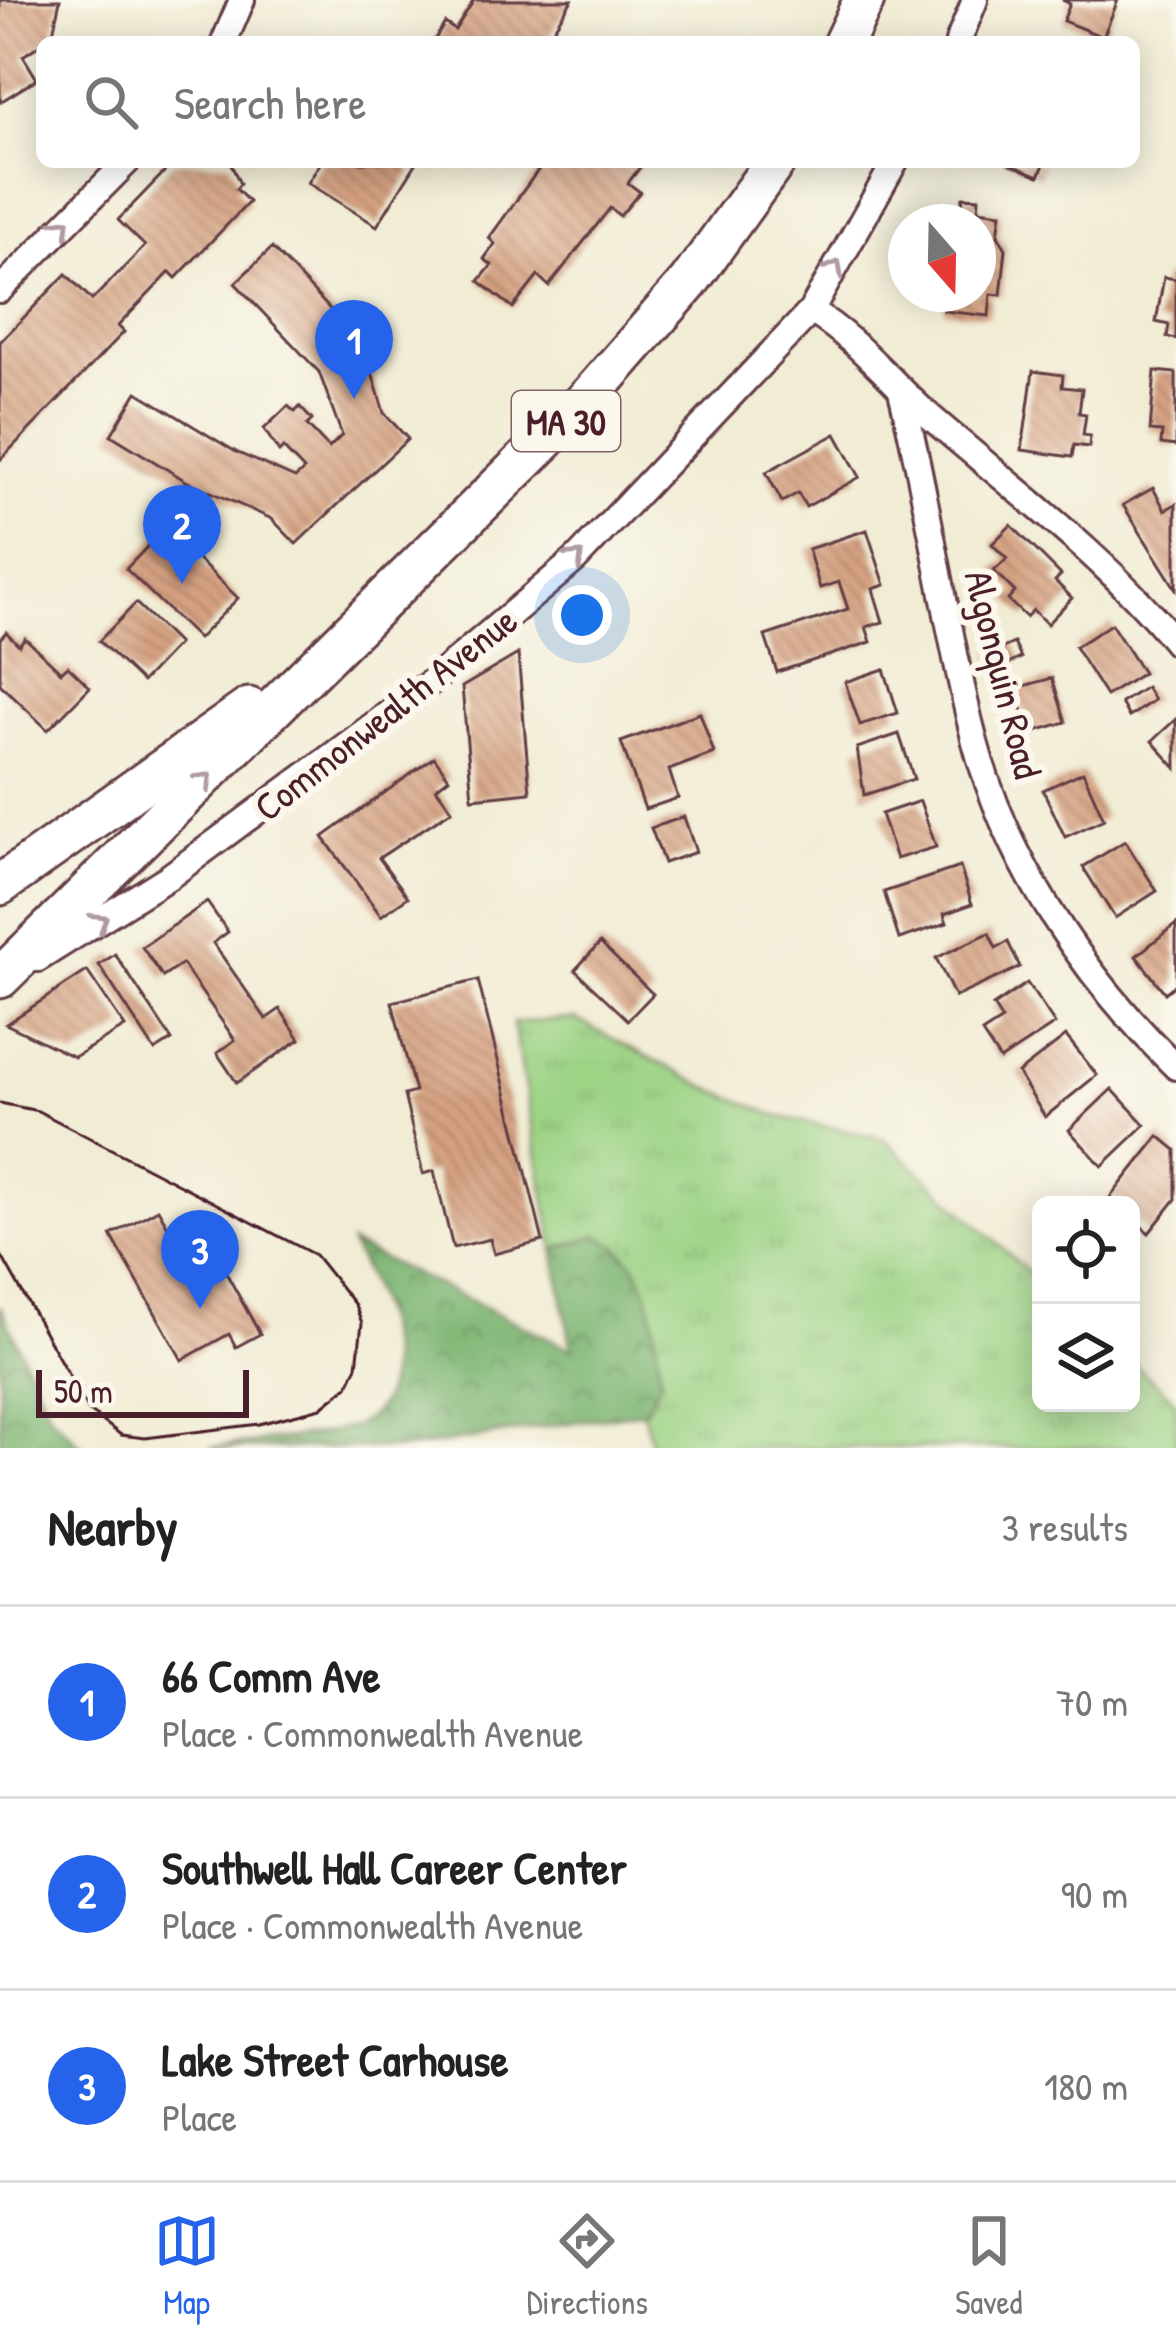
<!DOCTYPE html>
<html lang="en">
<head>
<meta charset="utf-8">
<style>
	:root { --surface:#fff; --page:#f2f2f2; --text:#222; --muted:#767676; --line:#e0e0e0; --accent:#2563eb }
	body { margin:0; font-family:"Patrick Hand",sans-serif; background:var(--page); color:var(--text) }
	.controls { position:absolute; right:36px; bottom:36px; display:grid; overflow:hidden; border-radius:18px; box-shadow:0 6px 30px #0003 }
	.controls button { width:108px; height:108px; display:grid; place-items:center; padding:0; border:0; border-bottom:3px solid var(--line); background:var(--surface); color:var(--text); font:60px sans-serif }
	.compass { position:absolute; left:888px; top:204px; width:108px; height:108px; border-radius:50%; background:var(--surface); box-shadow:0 6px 30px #0003; rotate:160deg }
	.scale { position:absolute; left:36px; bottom:30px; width:213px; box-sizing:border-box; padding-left:12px; border:6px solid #4a1f2b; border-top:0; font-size:33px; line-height:42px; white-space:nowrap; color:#4a1f2b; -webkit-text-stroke:9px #fbf7ec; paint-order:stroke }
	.you { position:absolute; left:582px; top:615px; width:42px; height:42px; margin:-30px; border:9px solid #fff; border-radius:50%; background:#1a73e8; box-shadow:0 0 0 18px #1a73e833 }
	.badge { display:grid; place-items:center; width:78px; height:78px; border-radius:50%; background:var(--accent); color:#fff; font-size:39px; font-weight:700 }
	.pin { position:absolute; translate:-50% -99px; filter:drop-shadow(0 3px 6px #0008) }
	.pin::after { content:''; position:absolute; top:63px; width:42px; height:36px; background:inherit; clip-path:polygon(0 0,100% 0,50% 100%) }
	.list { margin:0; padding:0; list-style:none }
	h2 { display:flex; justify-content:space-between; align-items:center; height:156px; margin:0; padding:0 48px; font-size:51px }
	h2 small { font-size:39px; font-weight:400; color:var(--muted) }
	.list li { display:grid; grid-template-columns:78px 1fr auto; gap:36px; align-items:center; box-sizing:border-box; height:192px; padding:0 48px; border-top:3px solid var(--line) }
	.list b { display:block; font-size:45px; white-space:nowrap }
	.list p { margin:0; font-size:39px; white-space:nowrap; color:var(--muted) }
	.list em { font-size:39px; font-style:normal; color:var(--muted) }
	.icon { flex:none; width:66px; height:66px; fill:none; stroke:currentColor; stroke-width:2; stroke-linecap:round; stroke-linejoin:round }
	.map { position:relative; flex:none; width:1176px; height:1448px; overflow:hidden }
	.search { position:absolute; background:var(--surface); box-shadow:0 6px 30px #0003; left:36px; right:36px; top:36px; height:132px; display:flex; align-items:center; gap:30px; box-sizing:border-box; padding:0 42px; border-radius:18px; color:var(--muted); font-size:45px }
	.sheet { height:732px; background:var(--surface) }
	nav { display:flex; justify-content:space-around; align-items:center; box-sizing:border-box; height:168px; border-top:3px solid var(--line); background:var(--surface); font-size:33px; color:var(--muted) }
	nav a { display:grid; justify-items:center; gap:6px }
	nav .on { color:var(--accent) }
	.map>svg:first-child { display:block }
	.grass { fill:url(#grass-tufts); stroke:#737958; stroke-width:3 }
	.forest { fill:url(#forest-crowns); stroke:#646a4e; stroke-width:3 }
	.building { fill:url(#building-back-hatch) }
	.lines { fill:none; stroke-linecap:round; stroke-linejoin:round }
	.street-casing { stroke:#633e44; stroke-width:30 }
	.primary-casing { stroke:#633e44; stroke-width:45 }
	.street { stroke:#fff; stroke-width:24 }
	.primary { stroke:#fff; stroke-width:39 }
	.tram { stroke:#4a1f2b; stroke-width:3 }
	.oneway { stroke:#ae9aa0 }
	.labels { text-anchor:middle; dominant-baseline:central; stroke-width:12; stroke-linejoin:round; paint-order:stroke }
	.shield { fill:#fbf7ec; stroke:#7f6065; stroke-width:3 }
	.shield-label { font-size:36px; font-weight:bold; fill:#4a1f2b }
	.street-label { font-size:39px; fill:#4a1f2b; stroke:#fbf7ec }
</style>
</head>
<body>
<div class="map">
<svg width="1176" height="1448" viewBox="0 0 1176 1448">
	<defs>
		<pattern id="grass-tufts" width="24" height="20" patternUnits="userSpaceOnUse" patternTransform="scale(3)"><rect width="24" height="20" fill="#9cd385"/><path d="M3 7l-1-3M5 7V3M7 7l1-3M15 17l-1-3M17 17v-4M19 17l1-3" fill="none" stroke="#88b573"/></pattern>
		<pattern id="forest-crowns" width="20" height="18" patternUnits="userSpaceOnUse" patternTransform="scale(3)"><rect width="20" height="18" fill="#7db572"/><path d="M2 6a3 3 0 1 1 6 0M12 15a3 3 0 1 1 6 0" fill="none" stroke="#68935e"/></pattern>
		<pattern id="building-back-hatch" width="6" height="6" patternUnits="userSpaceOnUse" patternTransform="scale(3)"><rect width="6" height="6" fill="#d6a282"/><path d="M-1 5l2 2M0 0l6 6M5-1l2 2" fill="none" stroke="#b0836b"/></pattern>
	</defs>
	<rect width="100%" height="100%" fill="#fbf7ec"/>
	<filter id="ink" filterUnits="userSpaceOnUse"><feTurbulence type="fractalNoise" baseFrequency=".00833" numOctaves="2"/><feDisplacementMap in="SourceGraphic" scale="24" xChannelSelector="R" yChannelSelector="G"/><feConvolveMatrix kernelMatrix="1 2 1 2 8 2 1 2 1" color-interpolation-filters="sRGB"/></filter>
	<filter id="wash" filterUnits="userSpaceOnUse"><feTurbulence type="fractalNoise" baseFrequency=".004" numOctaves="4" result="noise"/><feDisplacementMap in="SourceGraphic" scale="48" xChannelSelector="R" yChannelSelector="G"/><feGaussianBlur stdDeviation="2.7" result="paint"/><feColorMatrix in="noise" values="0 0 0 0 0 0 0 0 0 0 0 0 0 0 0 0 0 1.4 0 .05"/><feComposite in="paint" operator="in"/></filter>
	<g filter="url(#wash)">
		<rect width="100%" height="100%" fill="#f1ecd4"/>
		<!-- grass -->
		<polygon class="grass" points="575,1019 704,1086 777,1116 884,1139 1041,1284 1041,1403 1131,1403 1131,1361 1176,1401 1176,1448 652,1448 643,1411 586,1420 513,1023"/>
		<!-- forest -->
		<g class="forest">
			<path d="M598,1235C658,1265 652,1320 661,1381L644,1411L412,1448H210C240,1443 338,1435 359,1424C420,1393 374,1286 351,1244L572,1349L554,1250Z"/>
			<polygon points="0,1305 49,1413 83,1448 0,1448"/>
		</g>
		<g id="blocks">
			<!-- building -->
			<g class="building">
				<polygon points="0,0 60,0 51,42 42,42 42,53 38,46 23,56 37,79 0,102"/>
				<polygon points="474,0 572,0 545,42 433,42 445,23 455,30"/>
				<polygon points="1062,0 1118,0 1103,37 1063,21 1070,4"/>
				<polygon points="174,162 230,162 240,184 236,189 249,202 176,278 170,272 118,326 124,332 0,460 0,342 66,274 92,300 145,246 118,220"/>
				<polygon points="321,162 417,162 377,226 308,183"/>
				<polygon points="544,162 644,162 628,183 640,192 620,216 610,208 549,286 538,276 513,308 479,281 492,265 484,259 495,244 489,238"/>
				<polygon points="1005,162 1045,162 1039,176"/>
				<polygon points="963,197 979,198 978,210 1001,213 998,235 1006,249 1001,295 991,294 989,316 944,311 945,294 978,294 978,222 960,222"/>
				<polygon points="272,248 364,345 384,413 408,439 296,544 272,519 186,481 111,435 137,392 236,452 295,478 304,470 283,448 279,452 264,429 288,406 295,412 300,407 312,420 307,425 329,448 342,435 319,372 235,283"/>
				<polygon points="1164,277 1176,279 1176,339 1167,337 1169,325 1156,322"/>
				<polygon points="1033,371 1063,375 1062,387 1082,389 1079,413 1086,414 1083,435 1090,436 1089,447 1074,445 1072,457 1022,450"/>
				<polygon points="1155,371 1176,373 1176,446 1161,444 1162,432 1150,431"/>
				<polygon points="836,434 860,477 806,507 798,493 782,502 766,472"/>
				<polygon points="1153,488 1165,510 1176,504 1176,589 1123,505"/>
				<polygon points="1011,525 1061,575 1055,581 1072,598 1047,624 1033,610 1026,617 1008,600 1015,592 994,571 1007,559 992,544"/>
				<polygon points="165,528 238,598 198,639 126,569"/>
				<polygon points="867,530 885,585 873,589 883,622 866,627 871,642 777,672 765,636 848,609 839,582 820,588 808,549"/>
				<polygon points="136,603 178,644 142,682 99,641"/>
				<polygon points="1111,624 1143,673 1106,696 1075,647"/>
				<polygon points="6,632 19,645 25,638 61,672 68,666 90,687 48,730 0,684 0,639"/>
				<polygon points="1014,643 1021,658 997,669 990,654"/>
				<polygon points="518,654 530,792 472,798 462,687"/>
				<polygon points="884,669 898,713 860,725 845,682"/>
				<polygon points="1052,678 1066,722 1029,733 1016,688"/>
				<polygon points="1146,687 1154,700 1129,717 1121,703"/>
				<polygon points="700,713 714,753 669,770 678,798 645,809 621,742"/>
				<polygon points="1176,719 1176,768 1152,741"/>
				<polygon points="899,734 914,779 864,795 857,748"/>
				<polygon points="434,757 449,778 436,788 452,810 379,858 408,897 381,916 323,837"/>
				<polygon points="1083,772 1104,819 1065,837 1043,790"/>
				<polygon points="920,801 936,847 896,859 881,814"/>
				<polygon points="684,817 696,852 664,863 651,828"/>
				<polygon points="1125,841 1157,891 1115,918 1083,867"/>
				<polygon points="960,867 972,904 944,914 947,923 899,939 884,892"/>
				<polygon points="207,902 228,932 213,943 266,1019 280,1009 300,1039 237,1083 217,1053 235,1040 182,964 163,977 142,947"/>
				<polygon points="1176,924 1176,984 1165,993 1136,956"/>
				<polygon points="989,933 996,948 1008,942 1020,967 955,997 936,958"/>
				<polygon points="600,943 653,994 628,1020 575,970"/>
				<polygon points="115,954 172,1040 155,1051 99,965"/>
				<polygon points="87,971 125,1027 74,1057 6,1024"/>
				<polygon points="478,980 543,1241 494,1254 490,1239 453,1248 434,1171 423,1174 404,1095 415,1092 392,1002"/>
				<polygon points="1027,983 1055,1024 1000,1060 982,1033 1002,1020 993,1006"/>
				<polygon points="1066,1036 1097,1075 1045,1117 1018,1073"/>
				<polygon points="1112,1089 1145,1125 1102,1166 1069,1130"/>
				<polygon points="1159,1136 1176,1150 1176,1199 1149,1233 1131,1218 1131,1205 1108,1200"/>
				<polygon points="158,1209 201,1284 225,1271 260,1334 236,1347 229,1334 182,1360 111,1235"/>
			</g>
		</g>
	</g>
	<g filter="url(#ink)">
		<use href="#blocks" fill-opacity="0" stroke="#633e44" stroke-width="3"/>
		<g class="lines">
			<defs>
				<g id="street">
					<polyline points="224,42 242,0"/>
					<polyline points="958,42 975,0"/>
					<polyline points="0,290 127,162"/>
					<path d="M811,311C856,338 888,379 927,414C1011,487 1105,556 1176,643"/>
					<path d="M901,391C930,506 945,626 975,742C1008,865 1086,979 1176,1067"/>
					<polyline points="38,959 170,876 431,682 576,559 811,311 895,162"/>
				</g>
				<g id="primary">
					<polyline points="844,42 864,0"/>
					<polyline points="0,885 249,708"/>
					<polyline points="0,978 585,401 689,282 775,162"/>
				</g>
			</defs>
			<!-- street casing -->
			<use href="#street" class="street-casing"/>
			<!-- primary casing -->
			<use href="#primary" class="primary-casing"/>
			<!-- street -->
			<use href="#street" class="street"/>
			<!-- primary -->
			<use href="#primary" class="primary"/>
			<!-- tram -->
			<polyline class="tram" points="0,1103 38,1111 315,1255 355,1305 362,1323 357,1366 348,1386 321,1408 259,1424 145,1438 121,1435 88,1410 0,1253"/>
		</g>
		<!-- one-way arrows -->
		<defs><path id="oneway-chevron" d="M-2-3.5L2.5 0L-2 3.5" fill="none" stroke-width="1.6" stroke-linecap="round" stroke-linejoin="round" transform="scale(3)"/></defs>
		<g class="oneway">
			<use href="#oneway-chevron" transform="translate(63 226) rotate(-45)"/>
			<use href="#oneway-chevron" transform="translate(835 268) rotate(-61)"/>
			<use href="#oneway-chevron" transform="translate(576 558) rotate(-44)"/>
			<use href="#oneway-chevron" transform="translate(205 780) rotate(-45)"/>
			<use href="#oneway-chevron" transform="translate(100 921) rotate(-32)"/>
		</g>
	</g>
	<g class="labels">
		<!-- shield labels -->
		<rect class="shield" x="512" y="391" width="108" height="60" rx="9"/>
		<g class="shield-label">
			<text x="566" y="421">MA 30</text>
		</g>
		<!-- street labels -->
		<g class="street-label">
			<text transform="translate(1004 674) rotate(76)">Algonquin Road</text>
			<text transform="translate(385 713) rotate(-38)">Commonwealth Avenue</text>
		</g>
	</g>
</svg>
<div class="controls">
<button><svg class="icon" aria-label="locate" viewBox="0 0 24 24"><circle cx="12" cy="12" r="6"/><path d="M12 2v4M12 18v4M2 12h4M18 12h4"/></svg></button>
<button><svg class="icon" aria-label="layers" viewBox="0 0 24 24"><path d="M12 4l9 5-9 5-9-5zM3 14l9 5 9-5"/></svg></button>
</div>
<svg class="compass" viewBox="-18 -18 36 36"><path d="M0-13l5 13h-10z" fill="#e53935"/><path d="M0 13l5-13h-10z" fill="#767676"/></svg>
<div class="scale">50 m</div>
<div class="you"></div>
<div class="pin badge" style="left:354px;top:399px">1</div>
<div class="pin badge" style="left:182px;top:584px">2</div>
<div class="pin badge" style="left:200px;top:1309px">3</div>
<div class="search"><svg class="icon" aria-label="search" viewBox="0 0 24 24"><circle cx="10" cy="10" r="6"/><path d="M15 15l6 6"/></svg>Search here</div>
</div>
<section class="sheet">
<h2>Nearby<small>3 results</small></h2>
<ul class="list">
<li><span class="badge">1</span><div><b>66 Comm Ave</b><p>Place · Commonwealth Avenue</p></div><em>70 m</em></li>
<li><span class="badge">2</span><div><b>Southwell Hall Career Center</b><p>Place · Commonwealth Avenue</p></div><em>90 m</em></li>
<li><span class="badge">3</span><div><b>Lake Street Carhouse</b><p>Place</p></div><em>180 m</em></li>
</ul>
</section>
<nav>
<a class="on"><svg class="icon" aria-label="map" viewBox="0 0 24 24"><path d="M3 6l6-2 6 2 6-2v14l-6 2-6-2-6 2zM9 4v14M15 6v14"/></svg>Map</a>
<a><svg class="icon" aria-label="directions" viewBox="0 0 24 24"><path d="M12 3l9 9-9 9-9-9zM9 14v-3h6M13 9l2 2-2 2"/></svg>Directions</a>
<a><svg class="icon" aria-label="saved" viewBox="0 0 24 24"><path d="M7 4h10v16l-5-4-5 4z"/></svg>Saved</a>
</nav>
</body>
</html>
